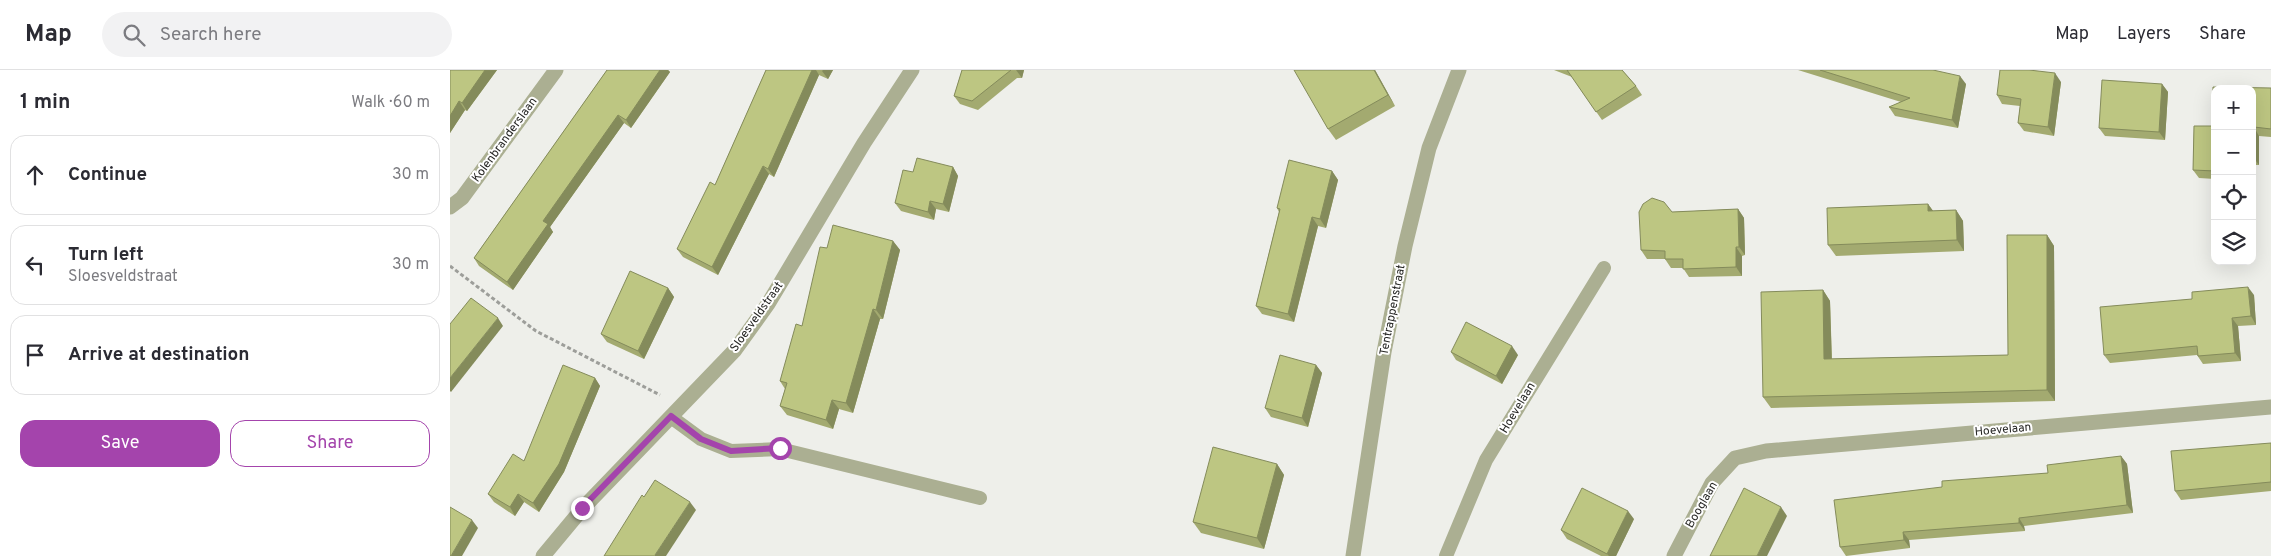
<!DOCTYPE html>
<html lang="en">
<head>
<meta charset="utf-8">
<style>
	:root { --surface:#fff; --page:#f2f2f3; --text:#2b2b33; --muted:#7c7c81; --line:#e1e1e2; --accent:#a444ac }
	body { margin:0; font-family:Overpass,sans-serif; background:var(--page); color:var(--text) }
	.controls { position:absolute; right:15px; top:15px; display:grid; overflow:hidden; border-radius:10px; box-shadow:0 5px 20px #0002 }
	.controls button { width:45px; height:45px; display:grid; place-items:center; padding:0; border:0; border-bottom:1px solid var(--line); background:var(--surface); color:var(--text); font:25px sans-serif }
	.stop { position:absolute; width:15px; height:15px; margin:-11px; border:4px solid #a444ac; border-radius:50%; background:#fff }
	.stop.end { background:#a444ac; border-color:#fff; box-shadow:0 1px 5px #0008 }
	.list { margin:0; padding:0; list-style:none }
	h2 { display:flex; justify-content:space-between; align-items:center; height:65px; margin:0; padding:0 20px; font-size:21px }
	h2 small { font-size:16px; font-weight:400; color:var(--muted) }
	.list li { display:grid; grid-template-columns:32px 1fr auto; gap:15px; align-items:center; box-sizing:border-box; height:80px; margin:0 10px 10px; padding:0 10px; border:1px solid var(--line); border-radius:15px }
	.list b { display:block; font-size:19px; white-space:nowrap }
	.list p { margin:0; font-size:16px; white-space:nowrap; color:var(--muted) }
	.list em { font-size:16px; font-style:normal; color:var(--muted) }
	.actions { display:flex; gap:10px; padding:15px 20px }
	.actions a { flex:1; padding:11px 0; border:1px solid var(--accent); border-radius:15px; text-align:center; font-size:18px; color:var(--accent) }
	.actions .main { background:var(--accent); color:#fff }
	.icon { flex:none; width:28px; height:28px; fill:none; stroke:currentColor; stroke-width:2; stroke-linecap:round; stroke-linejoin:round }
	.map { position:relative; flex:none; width:1821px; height:486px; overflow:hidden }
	header { display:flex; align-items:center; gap:30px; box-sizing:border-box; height:70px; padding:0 25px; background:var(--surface); border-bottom:1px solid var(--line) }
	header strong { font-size:24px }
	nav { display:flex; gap:28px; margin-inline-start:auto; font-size:18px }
	.search { width:350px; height:45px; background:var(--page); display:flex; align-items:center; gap:12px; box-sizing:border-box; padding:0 18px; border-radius:28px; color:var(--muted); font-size:19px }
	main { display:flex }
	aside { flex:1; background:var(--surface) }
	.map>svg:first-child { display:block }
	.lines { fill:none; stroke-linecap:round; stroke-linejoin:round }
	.path { stroke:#9d9e9a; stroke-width:3; stroke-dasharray:4 2.5; stroke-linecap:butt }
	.lane { stroke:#abaf92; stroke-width:14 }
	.street { stroke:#abaf92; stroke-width:15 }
	.wall { fill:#a3aa70 }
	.shaded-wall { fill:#848b5b }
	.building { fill:#bdc682; stroke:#848b5b }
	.route { stroke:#a444ac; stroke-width:6 }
	.labels { text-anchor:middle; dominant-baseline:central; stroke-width:4; stroke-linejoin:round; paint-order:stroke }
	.street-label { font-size:12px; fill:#262624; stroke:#fff }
</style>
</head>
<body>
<header>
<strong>Map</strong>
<div class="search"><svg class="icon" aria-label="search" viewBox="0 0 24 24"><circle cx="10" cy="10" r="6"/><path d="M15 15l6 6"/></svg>Search here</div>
<nav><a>Map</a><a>Layers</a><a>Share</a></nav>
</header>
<main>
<aside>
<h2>1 min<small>Walk · 60 m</small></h2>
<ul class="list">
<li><svg class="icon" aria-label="ahead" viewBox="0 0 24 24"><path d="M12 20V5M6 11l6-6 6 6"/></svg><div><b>Continue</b></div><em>30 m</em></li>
<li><svg class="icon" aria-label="left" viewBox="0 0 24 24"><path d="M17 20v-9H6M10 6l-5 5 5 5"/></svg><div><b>Turn left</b><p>Sloesveldstraat</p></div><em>30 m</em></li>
<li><svg class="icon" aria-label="arrive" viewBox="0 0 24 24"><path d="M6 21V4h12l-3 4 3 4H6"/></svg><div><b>Arrive at destination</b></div></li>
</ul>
<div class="actions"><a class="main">Save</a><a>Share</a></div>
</aside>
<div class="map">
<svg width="1821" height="486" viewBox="0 0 1821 486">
	<rect width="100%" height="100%" fill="#eeefea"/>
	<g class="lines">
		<!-- path -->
		<polyline class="path" points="0,196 86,261 210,325"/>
		<!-- lane -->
		<g class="lane">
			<polyline points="221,347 251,369 281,381 330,379 530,428"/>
			<polyline points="996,486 1036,390 1154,198"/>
		</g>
		<!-- street -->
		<g class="street">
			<polyline points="0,137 12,128 106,0"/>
			<polyline points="93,486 133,438 285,280 318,234 414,73 462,0"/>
			<polyline points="903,486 934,282 955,176 979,78 1009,0"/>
			<polyline points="1224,486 1262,413 1285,388 1316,381 1821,337"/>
		</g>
	</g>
	<!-- wall -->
	<g class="wall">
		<polygon points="0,0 47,0 17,41 15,40 0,63"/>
		<polygon points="157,0 218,0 220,2 181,58 174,53 100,157 103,162 63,220 29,196 24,188"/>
		<polygon points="316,0 383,0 378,9 369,5 324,107 319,104 268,205 233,187 227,179 265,115"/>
		<polygon points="512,0 574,0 572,8 567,8 528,40 510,34 504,26"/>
		<polygon points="925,0 945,36 886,70 878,59"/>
		<polygon points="1104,0 1172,0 1186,16 1192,25 1152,50 1122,7"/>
		<polygon points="1348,0 1483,0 1516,14 1508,58 1445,46 1439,37 1451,32"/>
		<polygon points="1611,12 1604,66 1574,61 1568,53 1570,36 1552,34 1547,25"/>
		<polygon points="1712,14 1718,22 1715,70 1655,66 1649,58"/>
		<polygon points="1763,17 1821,18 1821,67 1809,66 1809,95 1802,95 1802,19 1765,19 1765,109 1749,108 1743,100 1744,56 1762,56"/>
		<polygon points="503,97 508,106 499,142 486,139 484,150 451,141 445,133 463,102"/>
		<polygon points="882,101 888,110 876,158 868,156 844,252 812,244 806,236 829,142 827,138"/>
		<polygon points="1478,134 1483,141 1506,140 1513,151 1514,181 1386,186 1378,175"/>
		<polygon points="1288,139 1294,148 1295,185 1292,186 1292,206 1239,207 1233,198 1221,198 1215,189 1197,189 1191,180 1222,142"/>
		<polygon points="1597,165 1604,176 1605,331 1321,338 1313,327 1373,220 1380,231 1382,289 1558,285"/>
		<polygon points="443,171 450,180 433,249 430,249 403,343 389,339 383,359 337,345 330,336 335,319 330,311 352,256 377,178"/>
		<polygon points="218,218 224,227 194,289 157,272 151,264"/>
		<polygon points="1804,225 1806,255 1788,256 1791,291 1753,294 1747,285 1660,293 1654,285"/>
		<polygon points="1001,282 1068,285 1052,314 1006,290"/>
		<polygon points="866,295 872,303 858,357 821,347 815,338"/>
		<polygon points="145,308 150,316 114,402 89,442 74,432 65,446 44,432 38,424 74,391"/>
		<polygon points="1821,373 1821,421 1731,430 1725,421"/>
		<polygon points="1671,386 1677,394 1683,443 1574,456 1575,461 1459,470 1460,478 1396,486 1390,477 1492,417 1598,403"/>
		<polygon points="827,394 834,405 814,479 751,463 743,452"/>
		<polygon points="1184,449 1166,486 1151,486 1117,469 1111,460"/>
	</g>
	<!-- shaded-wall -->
	<g class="shaded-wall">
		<polygon points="35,0 47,0 17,41 12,33"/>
		<polygon points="210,0 218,0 220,2 181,58 176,50"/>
		<polygon points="362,0 366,0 369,5 324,107 318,99"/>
		<polygon points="373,0 383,0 378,9 372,1"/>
		<polygon points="566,0 574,0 572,8"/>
		<polygon points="924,0 925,0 945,36 938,25"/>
		<polygon points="1605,3 1611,12 1604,66 1598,57"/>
		<polygon points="1510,6 1516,14 1508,58 1502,50"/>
		<polygon points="1712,14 1718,22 1715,70 1709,62"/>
		<polygon points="9,31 15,40 0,63 0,46"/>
		<polygon points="168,45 174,53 100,157 103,162 63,220 57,212 93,151"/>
		<polygon points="1804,57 1809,66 1809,95 1803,87"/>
		<polygon points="313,96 319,104 268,205 262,197"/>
		<polygon points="503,97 508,106 499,142 493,134"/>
		<polygon points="882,101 888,110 876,158 870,149"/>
		<polygon points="480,131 486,139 484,150 478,142"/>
		<polygon points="1478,134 1486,145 1478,141"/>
		<polygon points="1288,139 1294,148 1295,185 1289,177"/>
		<polygon points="1506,140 1513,151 1514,181 1507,170"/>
		<polygon points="862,147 868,156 844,252 838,244"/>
		<polygon points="1597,165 1604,176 1605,331 1597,320"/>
		<polygon points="443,171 450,180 433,249 426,240"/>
		<polygon points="1286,177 1292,186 1292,206 1286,197"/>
		<polygon points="1798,217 1804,225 1806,255 1801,246"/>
		<polygon points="218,218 224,227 194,289 188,281"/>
		<polygon points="1373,220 1380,231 1382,300 1374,289"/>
		<polygon points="423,239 430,249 403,343 396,333"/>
		<polygon points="48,248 53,256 1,322 0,321 0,308"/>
		<polygon points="1782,248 1788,256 1791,291 1785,283"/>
		<polygon points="1062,276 1068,285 1052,314 1046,306"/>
		<polygon points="866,295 872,303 858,357 852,348"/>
		<polygon points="145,308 150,316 114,402 89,442 83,433"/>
		<polygon points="382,330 389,339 383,359 376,350"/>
		<polygon points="1671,386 1677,394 1683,443 1677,435"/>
		<polygon points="827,394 834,405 814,479 807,468"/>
		<polygon points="68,424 74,432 65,446 60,437"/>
		<polygon points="240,432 246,440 216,486 206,486 205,485"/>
		<polygon points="1331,437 1337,446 1317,486 1307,486"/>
		<polygon points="1178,441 1184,449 1166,486 1159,486 1157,484"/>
		<polygon points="1569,448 1574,456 1575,461 1569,453"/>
		<polygon points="22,450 28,458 12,486 1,486"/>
		<polygon points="1453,462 1459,470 1460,478 1454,470"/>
	</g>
	<!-- building -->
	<g class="building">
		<polygon points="0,0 35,0 12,33 9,31 0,46"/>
		<polygon points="157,0 210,0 176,50 168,45 93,151 98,154 57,212 24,188"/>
		<polygon points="316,0 362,0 318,99 313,96 262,197 227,179 260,112 265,115"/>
		<polygon points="512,0 561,0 522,31 504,26"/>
		<polygon points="844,0 924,0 938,25 878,59"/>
		<polygon points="1117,0 1172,0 1186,16 1146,42"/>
		<polygon points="1370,0 1483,0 1510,6 1502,50 1439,37 1460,28"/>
		<polygon points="1550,0 1579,0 1605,3 1598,57 1568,53 1571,29 1547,25"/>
		<polygon points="1652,10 1712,14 1709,62 1649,58"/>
		<polygon points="1763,17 1821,18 1821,59 1804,57 1803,87 1802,87 1802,19 1765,19 1765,101 1743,100 1744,56 1762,56"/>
		<polygon points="467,88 503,97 493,134 480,131 478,142 445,133 453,100 463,102"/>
		<polygon points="839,90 882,101 870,149 862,147 838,244 806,236 830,139 827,138"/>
		<polygon points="1202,128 1214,132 1222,142 1288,139 1289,177 1286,177 1286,197 1233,199 1233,189 1215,189 1215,181 1191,180 1189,142 1193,134"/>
		<polygon points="1478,134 1478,141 1506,140 1507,170 1378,175 1377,138"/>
		<polygon points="383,155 443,171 426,240 423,239 396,333 382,330 376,350 330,336 337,313 330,311 346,254 352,256 370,177 377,178"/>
		<polygon points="1557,165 1597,165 1597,320 1313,327 1311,222 1373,220 1374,289 1558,285"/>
		<polygon points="180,201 218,218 188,281 151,264"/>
		<polygon points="1798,217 1801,246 1782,248 1785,283 1748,286 1747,276 1654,285 1650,237 1742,229 1742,222"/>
		<polygon points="21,228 48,248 0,308 0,254"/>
		<polygon points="1016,252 1062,276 1046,306 1001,282"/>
		<polygon points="830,285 866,295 852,348 815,338"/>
		<polygon points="113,295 145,308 109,394 83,433 68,424 60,437 38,424 63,384 74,391"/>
		<polygon points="1821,373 1821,412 1725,421 1721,381"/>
		<polygon points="763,377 827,394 807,468 743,452"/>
		<polygon points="1671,386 1677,435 1569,448 1569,453 1453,462 1454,470 1390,477 1384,430 1492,417 1492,411 1598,403 1597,395"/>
		<polygon points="205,410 240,432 205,485 206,486 154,486 192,425 194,427"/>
		<polygon points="1132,418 1178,441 1157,484 1111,460"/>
		<polygon points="1294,418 1331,437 1307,486 1260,486"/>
		<polygon points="0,437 22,450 1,486 0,486"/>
	</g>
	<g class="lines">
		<!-- route -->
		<polyline class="route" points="132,438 221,346 251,369 281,381 330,378"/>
	</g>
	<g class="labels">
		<!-- street labels -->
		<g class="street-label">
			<text transform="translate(55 70) rotate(-54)">Kolenbranderslaan</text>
			<text transform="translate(943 240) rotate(-79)">Tentrappenstraat</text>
			<text transform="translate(307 247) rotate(-55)">Sloesveldstraat</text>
			<text transform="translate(1068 338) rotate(-59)">Hoevelaan</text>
			<text transform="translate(1553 360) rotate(-5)">Hoevelaan</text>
			<text transform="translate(1252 435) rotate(-60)">Booglaan</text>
		</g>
	</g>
</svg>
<div class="controls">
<button>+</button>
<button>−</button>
<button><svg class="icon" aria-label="locate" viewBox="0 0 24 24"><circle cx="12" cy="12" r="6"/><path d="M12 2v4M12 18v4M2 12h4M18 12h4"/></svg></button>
<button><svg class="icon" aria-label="layers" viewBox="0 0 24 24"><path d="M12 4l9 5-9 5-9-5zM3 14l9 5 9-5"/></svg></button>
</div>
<div class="stop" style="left:330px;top:378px"></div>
<div class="stop end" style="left:132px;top:438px"></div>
</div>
</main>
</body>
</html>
